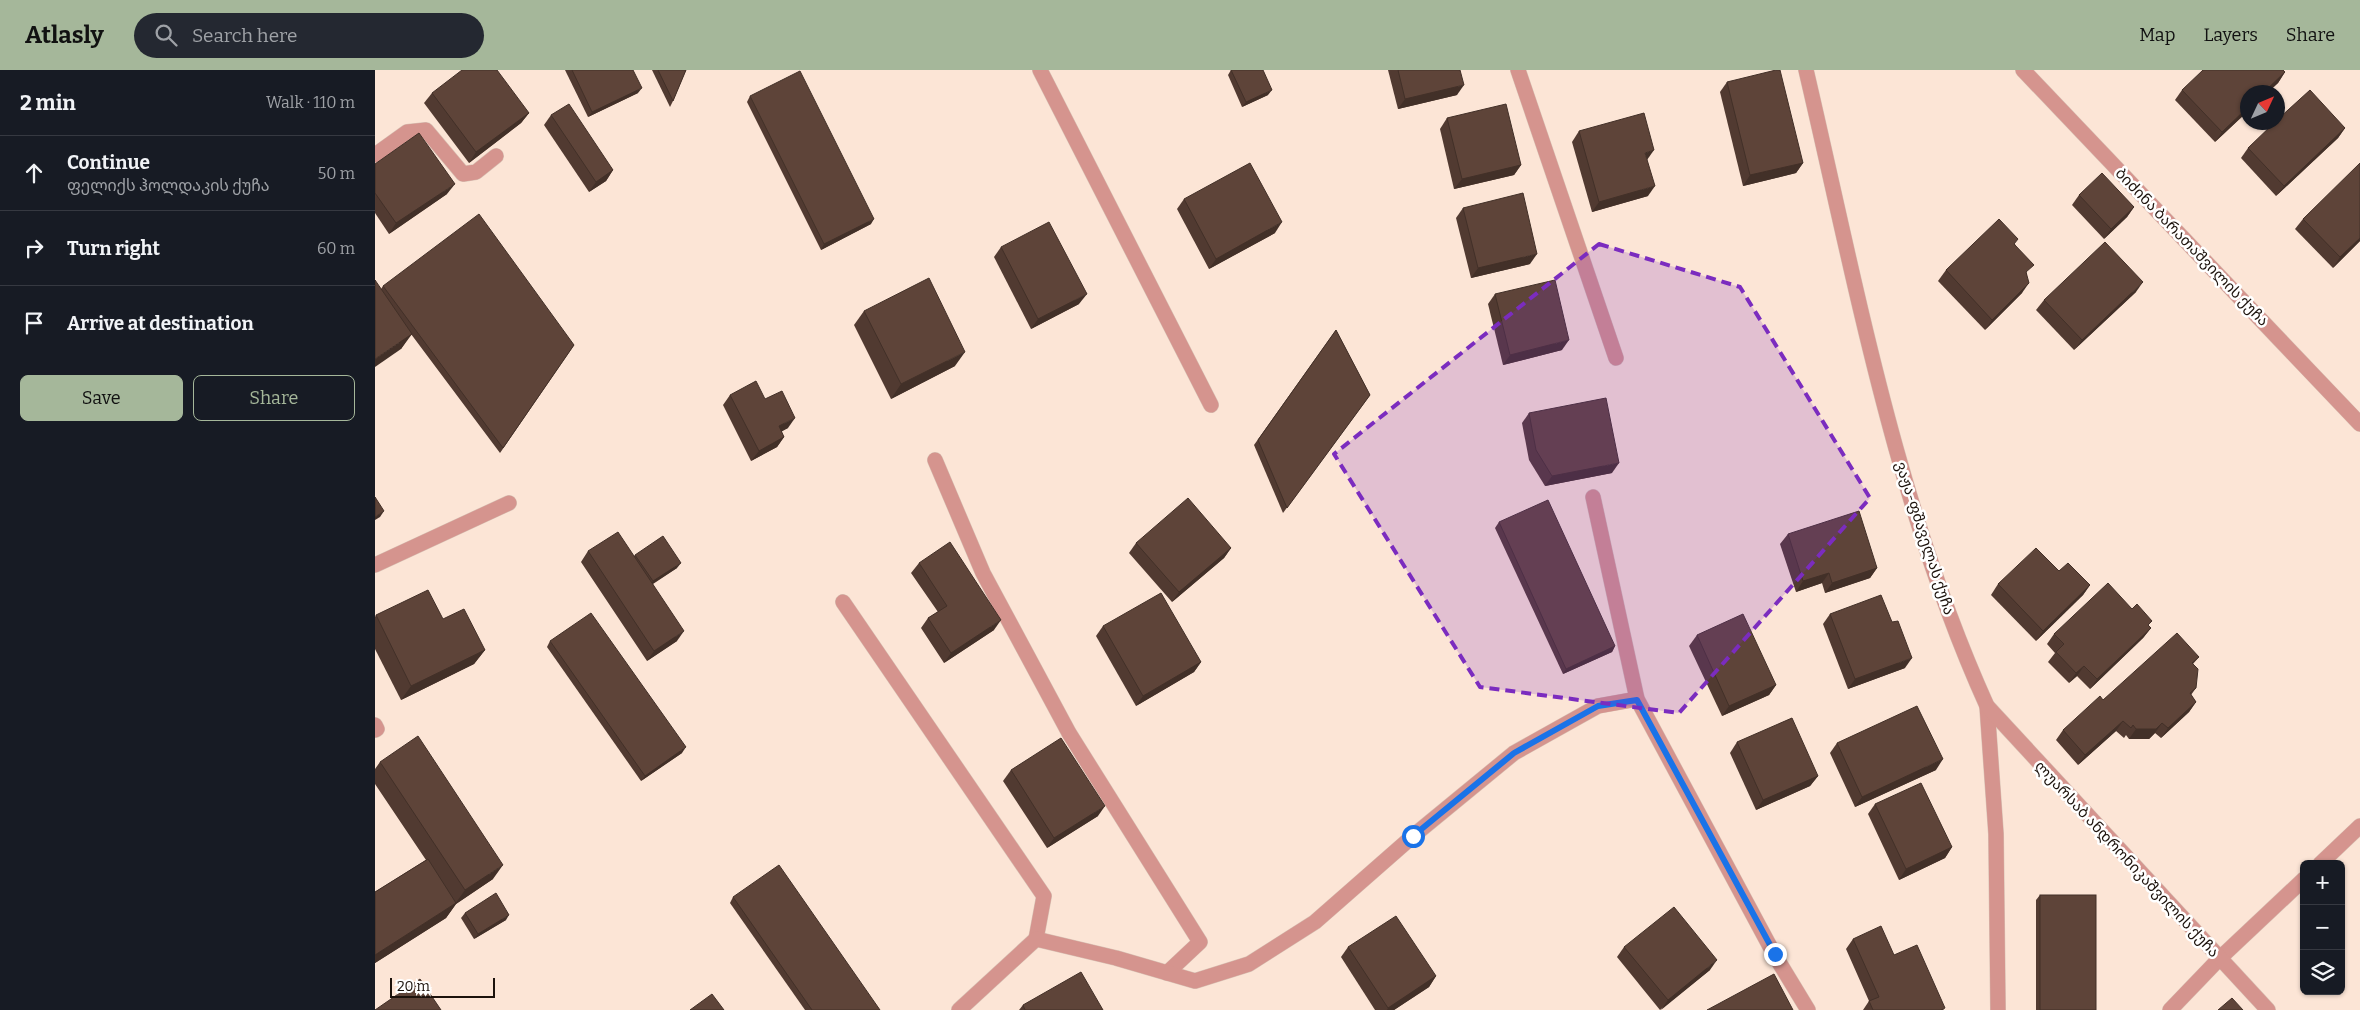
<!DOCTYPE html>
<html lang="en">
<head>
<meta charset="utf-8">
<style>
	:root { --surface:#171b24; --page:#242831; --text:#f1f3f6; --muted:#9ea1a6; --line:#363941; --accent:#a5b79a }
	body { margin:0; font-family:Bitter,"Noto Sans Georgian",serif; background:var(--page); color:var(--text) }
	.controls { position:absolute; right:15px; bottom:15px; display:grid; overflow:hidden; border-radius:8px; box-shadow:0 1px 4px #0004 }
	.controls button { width:45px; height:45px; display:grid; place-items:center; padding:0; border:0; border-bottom:1px solid var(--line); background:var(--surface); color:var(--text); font:25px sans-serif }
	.compass { position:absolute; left:1865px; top:15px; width:45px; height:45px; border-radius:50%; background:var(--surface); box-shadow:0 1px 4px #0004; rotate:46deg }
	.scale { position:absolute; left:15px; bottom:12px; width:105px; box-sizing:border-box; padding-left:5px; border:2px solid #1c120c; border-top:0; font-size:14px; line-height:18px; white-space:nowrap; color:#1c120c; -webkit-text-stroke:4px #fff; paint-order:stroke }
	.stop { position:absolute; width:15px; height:15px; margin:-11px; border:4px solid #1a73e8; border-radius:50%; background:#fff }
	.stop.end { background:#1a73e8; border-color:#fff; box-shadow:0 1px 5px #0008 }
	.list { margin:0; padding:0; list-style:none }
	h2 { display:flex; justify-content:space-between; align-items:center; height:65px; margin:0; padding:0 20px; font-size:21px }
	h2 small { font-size:16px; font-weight:400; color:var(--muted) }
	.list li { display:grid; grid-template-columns:32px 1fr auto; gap:15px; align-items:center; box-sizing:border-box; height:75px; padding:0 20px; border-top:1px solid var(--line) }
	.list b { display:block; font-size:19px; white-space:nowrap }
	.list p { margin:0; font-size:16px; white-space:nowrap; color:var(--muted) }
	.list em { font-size:16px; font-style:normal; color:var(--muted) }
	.actions { display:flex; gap:10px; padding:15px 20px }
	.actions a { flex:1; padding:11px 0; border:1px solid var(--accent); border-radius:8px; text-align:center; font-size:18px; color:var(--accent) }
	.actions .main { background:var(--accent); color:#111 }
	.icon { flex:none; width:28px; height:28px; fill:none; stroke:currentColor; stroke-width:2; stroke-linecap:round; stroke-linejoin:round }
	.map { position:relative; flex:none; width:1985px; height:940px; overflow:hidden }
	header { display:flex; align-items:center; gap:30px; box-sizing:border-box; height:70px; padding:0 25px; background:var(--accent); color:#111 }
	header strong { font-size:24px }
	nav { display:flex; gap:28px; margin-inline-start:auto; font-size:18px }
	.search { width:350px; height:45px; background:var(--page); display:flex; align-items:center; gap:12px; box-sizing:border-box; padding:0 18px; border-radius:28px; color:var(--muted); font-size:19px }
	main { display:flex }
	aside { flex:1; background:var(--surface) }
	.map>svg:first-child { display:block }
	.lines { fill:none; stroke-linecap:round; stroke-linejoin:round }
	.service-casing { stroke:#d8c3b6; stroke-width:16 }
	.minor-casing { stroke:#d8c3b6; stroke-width:16 }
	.tertiary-casing { stroke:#d8c3b6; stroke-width:16 }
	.service { stroke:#d5948e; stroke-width:15 }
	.minor { stroke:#d5948e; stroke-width:15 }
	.tertiary { stroke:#d5948e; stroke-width:15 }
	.wall { fill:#513a31 }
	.shaded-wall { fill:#423028 }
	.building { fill:#5e4439; stroke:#423028 }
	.route { stroke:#1a73e8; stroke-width:6 }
	.marked { fill:#7b2cbf; fill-opacity:0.2; stroke:#7b2cbf; stroke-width:4; stroke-dasharray:10 6; stroke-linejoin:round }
	.labels { text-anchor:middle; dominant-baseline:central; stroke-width:5; stroke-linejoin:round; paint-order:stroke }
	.street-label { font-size:15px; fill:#1c120c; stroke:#fff }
</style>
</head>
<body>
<header>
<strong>Atlasly</strong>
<div class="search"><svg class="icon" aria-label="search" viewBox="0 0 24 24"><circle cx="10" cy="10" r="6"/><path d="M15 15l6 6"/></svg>Search here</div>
<nav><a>Map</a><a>Layers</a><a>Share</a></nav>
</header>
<main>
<aside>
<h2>2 min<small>Walk · 110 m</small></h2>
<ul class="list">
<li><svg class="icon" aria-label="ahead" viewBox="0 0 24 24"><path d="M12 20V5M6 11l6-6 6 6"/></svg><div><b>Continue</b><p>ფელიქს ჰოლდაკის ქუჩა</p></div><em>50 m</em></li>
<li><svg class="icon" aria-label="right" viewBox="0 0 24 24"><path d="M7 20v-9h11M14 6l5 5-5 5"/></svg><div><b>Turn right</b></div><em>60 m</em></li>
<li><svg class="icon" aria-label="arrive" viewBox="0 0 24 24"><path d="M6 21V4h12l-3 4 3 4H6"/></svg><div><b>Arrive at destination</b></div></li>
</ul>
<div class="actions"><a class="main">Save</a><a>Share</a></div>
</aside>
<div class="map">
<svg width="1985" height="940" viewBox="0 0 1985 940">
	<rect width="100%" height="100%" fill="#fce5d6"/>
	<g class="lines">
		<defs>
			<g id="service">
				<polyline points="560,390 608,503 694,663 825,872 792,903"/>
				<polyline points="0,495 134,433"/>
				<polyline points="468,532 669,826 661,869"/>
			</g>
			<g id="minor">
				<polyline points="665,0 836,335"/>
				<polyline points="1143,0 1241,288"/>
				<polyline points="1648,0 1985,354"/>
				<polyline points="0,85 32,62 51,60 88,104 101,102 121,86"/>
				<polyline points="1218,427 1262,629 1399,884 1433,940"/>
				<polyline points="1612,636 1621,764 1623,940"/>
				<polyline points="0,655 2,659 0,660"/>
				<polyline points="1945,794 1985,756"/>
				<polyline points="584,940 661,869 741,888 820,911 874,894 940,852 1038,766 1139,683 1223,636 1262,629"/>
				<polyline points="1795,940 1844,889 1929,809"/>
			</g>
			<path id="tertiary" d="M1431,0C1481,214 1521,435 1612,636L1893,940"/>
		</defs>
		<!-- service casing -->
		<use href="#service" class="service-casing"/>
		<!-- minor casing -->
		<use href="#minor" class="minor-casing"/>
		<!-- tertiary casing -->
		<use href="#tertiary" class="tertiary-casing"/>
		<!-- service -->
		<use href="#service" class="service"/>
		<!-- minor -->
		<use href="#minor" class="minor"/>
		<!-- tertiary -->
		<use href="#tertiary" class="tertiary"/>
	</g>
	<!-- wall -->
	<g class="wall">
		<polygon points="190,0 258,0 263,23 213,47"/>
		<polygon points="277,0 311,0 298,31 295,37"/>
		<polygon points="856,0 893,25 867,37 853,5"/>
		<polygon points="1013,0 1085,0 1082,25 1023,39"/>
		<polygon points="1910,2 1903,13 1840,72 1800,30 1807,20"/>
		<polygon points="1352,12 1428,93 1421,103 1368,116 1345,22"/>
		<polygon points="57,23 154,43 146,53 94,93 49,33"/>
		<polygon points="375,26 496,154 446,180 372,32"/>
		<polygon points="176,45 238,100 231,111 214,122 169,55"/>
		<polygon points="1072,48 1146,95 1139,105 1079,119 1065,59"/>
		<polygon points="1970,58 1963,68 1901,126 1866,88 1873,78"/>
		<polygon points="1204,61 1273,126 1217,142 1197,72"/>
		<polygon points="0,94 72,124 14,164 0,143"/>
		<polygon points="1704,125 1759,137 1752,147 1729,169 1697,135"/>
		<polygon points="809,129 900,163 834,199 802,139"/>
		<polygon points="1088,138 1155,194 1096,208 1081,148"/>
		<polygon points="1928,149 1985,171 1958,198 1920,159"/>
		<polygon points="1640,174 1652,204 1647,223 1610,260 1563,211 1571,200"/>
		<polygon points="626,177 704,234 656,259 619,187"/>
		<polygon points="8,216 199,275 125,383 36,264 26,279 6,219"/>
		<polygon points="1761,222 1699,280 1661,240 1669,230"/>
		<polygon points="1120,224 1187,280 1128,295 1113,234"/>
		<polygon points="489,241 580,296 516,329 479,255"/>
		<polygon points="961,260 995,325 908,443 879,375"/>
		<polygon points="355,325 390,329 413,358 406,361 409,367 402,377 376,391 348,335"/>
		<polygon points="1154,343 1237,403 1170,416 1154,390 1147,353"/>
		<polygon points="1124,452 1240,576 1237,582 1188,604 1120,458"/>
		<polygon points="1413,464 1502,498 1495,508 1450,523 1447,513 1421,522 1405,474"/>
		<polygon points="761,473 856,478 849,488 797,532 754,483"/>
		<polygon points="213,481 259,486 260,485 302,498 278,514 302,571 272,591 206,492"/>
		<polygon points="544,493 619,560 569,593 546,558 553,548 563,542 536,503"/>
		<polygon points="1684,501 1715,515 1708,525 1661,571 1616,525 1623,514"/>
		<polygon points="1455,544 1530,598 1473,619 1448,554"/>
		<polygon points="1,545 68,549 110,580 99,594 26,630 0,579 0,547"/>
		<polygon points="728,556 826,592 819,602 761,636 721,566"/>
		<polygon points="1774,556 1776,558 1768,568 1715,619 1702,606 1694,613 1673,592 1680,583 1672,574 1679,564"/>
		<polygon points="1322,565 1401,615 1394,625 1347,646 1314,576"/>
		<polygon points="175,571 307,683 266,711 172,577"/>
		<polygon points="1824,587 1818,594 1821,618 1816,625 1821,632 1814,642 1786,668 1780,663 1774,669 1754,669 1751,665 1749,668 1741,661 1703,695 1681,670 1688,660 1728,630"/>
		<polygon points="1362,672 1443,706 1435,716 1381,740 1355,683"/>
		<polygon points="1462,673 1561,700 1480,737 1455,683"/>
		<polygon points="5,692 118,809 81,834 71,848 0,893 0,822 51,790 0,714 0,699"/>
		<polygon points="636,700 723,746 672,778 628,711"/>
		<polygon points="1500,734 1577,777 1570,788 1524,810 1493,744"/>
		<polygon points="1665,825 1721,940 1661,940 1661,830"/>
		<polygon points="358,827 505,940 430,940 355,833"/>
		<polygon points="90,843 131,850 99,869 86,848"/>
		<polygon points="1478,869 1519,885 1569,940 1488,940 1494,931 1471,879"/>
		<polygon points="973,877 1061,906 1054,917 1019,940 1000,940 966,887"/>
		<polygon points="1249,877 1335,900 1285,940 1242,887"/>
		<polygon points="648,935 728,940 644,940"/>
	</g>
	<!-- shaded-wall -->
	<g class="shaded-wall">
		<polygon points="1910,2 1903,13 1893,22 1889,22"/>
		<polygon points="1089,15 1082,25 1023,39 1030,29"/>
		<polygon points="267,18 263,23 213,47 217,42"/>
		<polygon points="897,20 893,25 867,37 871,32"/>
		<polygon points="1872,38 1872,42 1840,72 1847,62"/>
		<polygon points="154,43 146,53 94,93 101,82"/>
		<polygon points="1970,58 1963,68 1901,126 1909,116"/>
		<polygon points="1279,80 1272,90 1270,83"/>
		<polygon points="1428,93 1421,103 1368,116 1375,105"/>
		<polygon points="1146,95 1139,105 1079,119 1087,109"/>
		<polygon points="238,100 231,111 214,122 221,112"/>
		<polygon points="80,114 72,124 14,164 21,153"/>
		<polygon points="1280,116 1273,126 1217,142 1224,132"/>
		<polygon points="1759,137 1752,147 1729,169 1736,159"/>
		<polygon points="499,149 496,154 446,180 449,174"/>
		<polygon points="907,152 900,163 834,199 841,189"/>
		<polygon points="1985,168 1985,171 1958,198 1965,187"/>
		<polygon points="1162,184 1155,194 1096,208 1103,198"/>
		<polygon points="1768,212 1761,222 1699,280 1707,270"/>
		<polygon points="1654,213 1647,223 1610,260 1617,250"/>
		<polygon points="712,224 704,234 656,259 663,249"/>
		<polygon points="37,264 26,279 0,297 0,289"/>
		<polygon points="1194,270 1187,280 1128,295 1135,285"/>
		<polygon points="590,282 580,296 516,329 526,314"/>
		<polygon points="420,348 413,358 397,367 404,356"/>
		<polygon points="409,367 402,377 376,391 384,381"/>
		<polygon points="1244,393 1237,403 1170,416 1177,406"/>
		<polygon points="9,441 5,447 0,450 0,447"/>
		<polygon points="856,478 849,488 797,532 804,522"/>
		<polygon points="306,493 302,498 274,516 278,511"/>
		<polygon points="1502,498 1495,508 1450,523 1457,513"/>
		<polygon points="1454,503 1447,513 1421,522 1428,511"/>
		<polygon points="1715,515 1708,525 1661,571 1668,561"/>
		<polygon points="626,550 619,560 569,593 576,583"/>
		<polygon points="1776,558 1768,568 1715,619 1722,609"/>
		<polygon points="309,561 302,571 272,591 279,581"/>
		<polygon points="1240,576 1237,582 1188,604 1191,599"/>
		<polygon points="110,580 99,594 26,630 36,616"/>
		<polygon points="1537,588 1530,598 1473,619 1480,609"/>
		<polygon points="826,592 819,602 761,636 768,626"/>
		<polygon points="1709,596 1702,606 1694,613 1701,603"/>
		<polygon points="1401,615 1394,625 1347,646 1354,636"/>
		<polygon points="1821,632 1814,642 1786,668 1793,658"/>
		<polygon points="1748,651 1741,661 1703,695 1710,685"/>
		<polygon points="1787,653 1780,663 1774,669 1754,669 1761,659"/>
		<polygon points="311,677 307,683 266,711 270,706"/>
		<polygon points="1568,689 1561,700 1480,737 1487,727"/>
		<polygon points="1443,706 1435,716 1381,740 1388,730"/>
		<polygon points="730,736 723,746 672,778 679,768"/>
		<polygon points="1577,777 1570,788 1524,810 1531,799"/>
		<polygon points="128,795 118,809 81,834 71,848 0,893 0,885 80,834 90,820"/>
		<polygon points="134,845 131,850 99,869 103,864"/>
		<polygon points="1342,890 1335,900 1286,940 1293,930"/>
		<polygon points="1061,906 1054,917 1019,940 1012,940 1013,938"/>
	</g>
	<!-- building -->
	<g class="building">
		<polygon points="87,0 122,0 154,43 101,82 57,23"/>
		<polygon points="197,0 258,0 267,18 217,42"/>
		<polygon points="283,0 311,0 298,31"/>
		<polygon points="856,0 888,0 897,20 871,32"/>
		<polygon points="1023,0 1085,0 1089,15 1030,29"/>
		<polygon points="1401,0 1405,0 1428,93 1375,105 1352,12"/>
		<polygon points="1828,0 1908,0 1910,2 1889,22 1872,22 1872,38 1847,62 1807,20"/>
		<polygon points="425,1 499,149 449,174 375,26"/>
		<polygon points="1935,20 1970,58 1909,116 1873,78 1900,52 1902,52 1902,50"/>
		<polygon points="194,34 238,100 221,112 176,45"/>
		<polygon points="1131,34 1146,95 1087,109 1072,48"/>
		<polygon points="1269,43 1279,80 1270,83 1280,116 1224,132 1204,61"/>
		<polygon points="44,63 80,114 21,153 0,123 0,94"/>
		<polygon points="875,93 907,152 841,189 809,129"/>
		<polygon points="1985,93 1985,168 1965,187 1928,149"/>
		<polygon points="1727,103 1759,137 1736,159 1704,125"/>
		<polygon points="1148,123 1162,184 1103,198 1088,138"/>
		<polygon points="104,144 199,275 128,378 8,216"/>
		<polygon points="1624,149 1643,169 1639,174 1659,195 1651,202 1654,213 1617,250 1571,200"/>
		<polygon points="674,152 712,224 663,249 626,177"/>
		<polygon points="1730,172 1768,212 1707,270 1669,230"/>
		<polygon points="554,208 590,282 526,314 489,241"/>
		<polygon points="0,210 37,264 0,289"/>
		<polygon points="1180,210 1194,270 1135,285 1120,224"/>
		<polygon points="961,260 995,325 912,438 883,370"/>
		<polygon points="381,311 390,329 407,321 420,348 404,356 409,367 384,381 355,325"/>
		<polygon points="1231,328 1244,393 1177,406 1161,380 1154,343"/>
		<polygon points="0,427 9,441 0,447"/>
		<polygon points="813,428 856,478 804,522 761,473"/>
		<polygon points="1173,430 1240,576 1191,599 1124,452"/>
		<polygon points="1484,441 1502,498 1457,513 1454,503 1428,511 1413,464"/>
		<polygon points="243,462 309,561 279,581 213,481"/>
		<polygon points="288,466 306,493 278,511 260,485"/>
		<polygon points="575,472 626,550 576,583 553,548 572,536 544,493"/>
		<polygon points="1661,478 1684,501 1693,493 1715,515 1668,561 1623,514"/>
		<polygon points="1733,513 1757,539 1762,534 1777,551 1773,555 1776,558 1722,609 1709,596 1701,603 1681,582 1689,574 1679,564"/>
		<polygon points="53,520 68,549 89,539 110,580 36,616 1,545"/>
		<polygon points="786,523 826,592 768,626 728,556"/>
		<polygon points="1506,525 1517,552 1523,551 1537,588 1480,609 1455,544"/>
		<polygon points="216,543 311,677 270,706 175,571"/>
		<polygon points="1368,544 1401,615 1354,636 1322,565"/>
		<polygon points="1802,563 1824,587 1817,593 1823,599 1821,618 1815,623 1821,632 1793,658 1787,653 1781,659 1761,659 1758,655 1756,658 1748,651 1710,685 1688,660 1725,626 1728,630"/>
		<polygon points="1542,636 1568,689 1487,727 1462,673"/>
		<polygon points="1417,648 1443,706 1388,730 1362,672"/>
		<polygon points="43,666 128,795 90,820 5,692"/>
		<polygon points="686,668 730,736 679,768 636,700"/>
		<polygon points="1546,713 1577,777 1531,799 1500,734"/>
		<polygon points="53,789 81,833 0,885 0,822"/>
		<polygon points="404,795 505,940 437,940 358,827"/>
		<polygon points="121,823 134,845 103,864 90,843"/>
		<rect x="1665" y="825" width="56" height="115"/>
		<polygon points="1299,837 1342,890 1293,930 1249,877"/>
		<polygon points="1021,846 1061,906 1013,938 973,877"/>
		<polygon points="1506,856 1519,885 1542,875 1570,938 1566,940 1498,940 1494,931 1504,927 1478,869"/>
		<polygon points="706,902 728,940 650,940 648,935"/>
		<polygon points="1399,904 1418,940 1332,940"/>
		<polygon points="45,909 66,940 0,940"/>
		<polygon points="337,924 349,940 315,940"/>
		<polygon points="1857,928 1868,940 1843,940"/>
	</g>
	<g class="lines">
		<!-- route -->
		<polyline class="route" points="1038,766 1139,683 1223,636 1262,630 1400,884"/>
	</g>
	<!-- marked area -->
	<path class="marked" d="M1224,174L1365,217L1495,428L1304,643L1105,617L959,384Z"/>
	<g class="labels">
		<!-- street labels -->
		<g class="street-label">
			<text transform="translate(1817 177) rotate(46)">ბიძინა ბარათაშვილის ქუჩა</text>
			<text transform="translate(1550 468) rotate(72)">ვაჟა-ფშაველას ქუჩა</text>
			<text transform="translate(1752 789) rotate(47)">ლუარსაბ ანდრონიკაშვილის ქუჩა</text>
		</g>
	</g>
</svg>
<div class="controls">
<button>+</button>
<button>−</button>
<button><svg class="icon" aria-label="layers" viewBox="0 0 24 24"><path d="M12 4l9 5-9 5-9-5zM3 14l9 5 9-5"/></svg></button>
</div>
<svg class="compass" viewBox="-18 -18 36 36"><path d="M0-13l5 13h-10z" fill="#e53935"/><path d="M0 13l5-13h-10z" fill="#9ea1a6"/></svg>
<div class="scale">20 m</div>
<div class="stop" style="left:1038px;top:766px"></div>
<div class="stop end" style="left:1400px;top:884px"></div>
</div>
</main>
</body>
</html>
